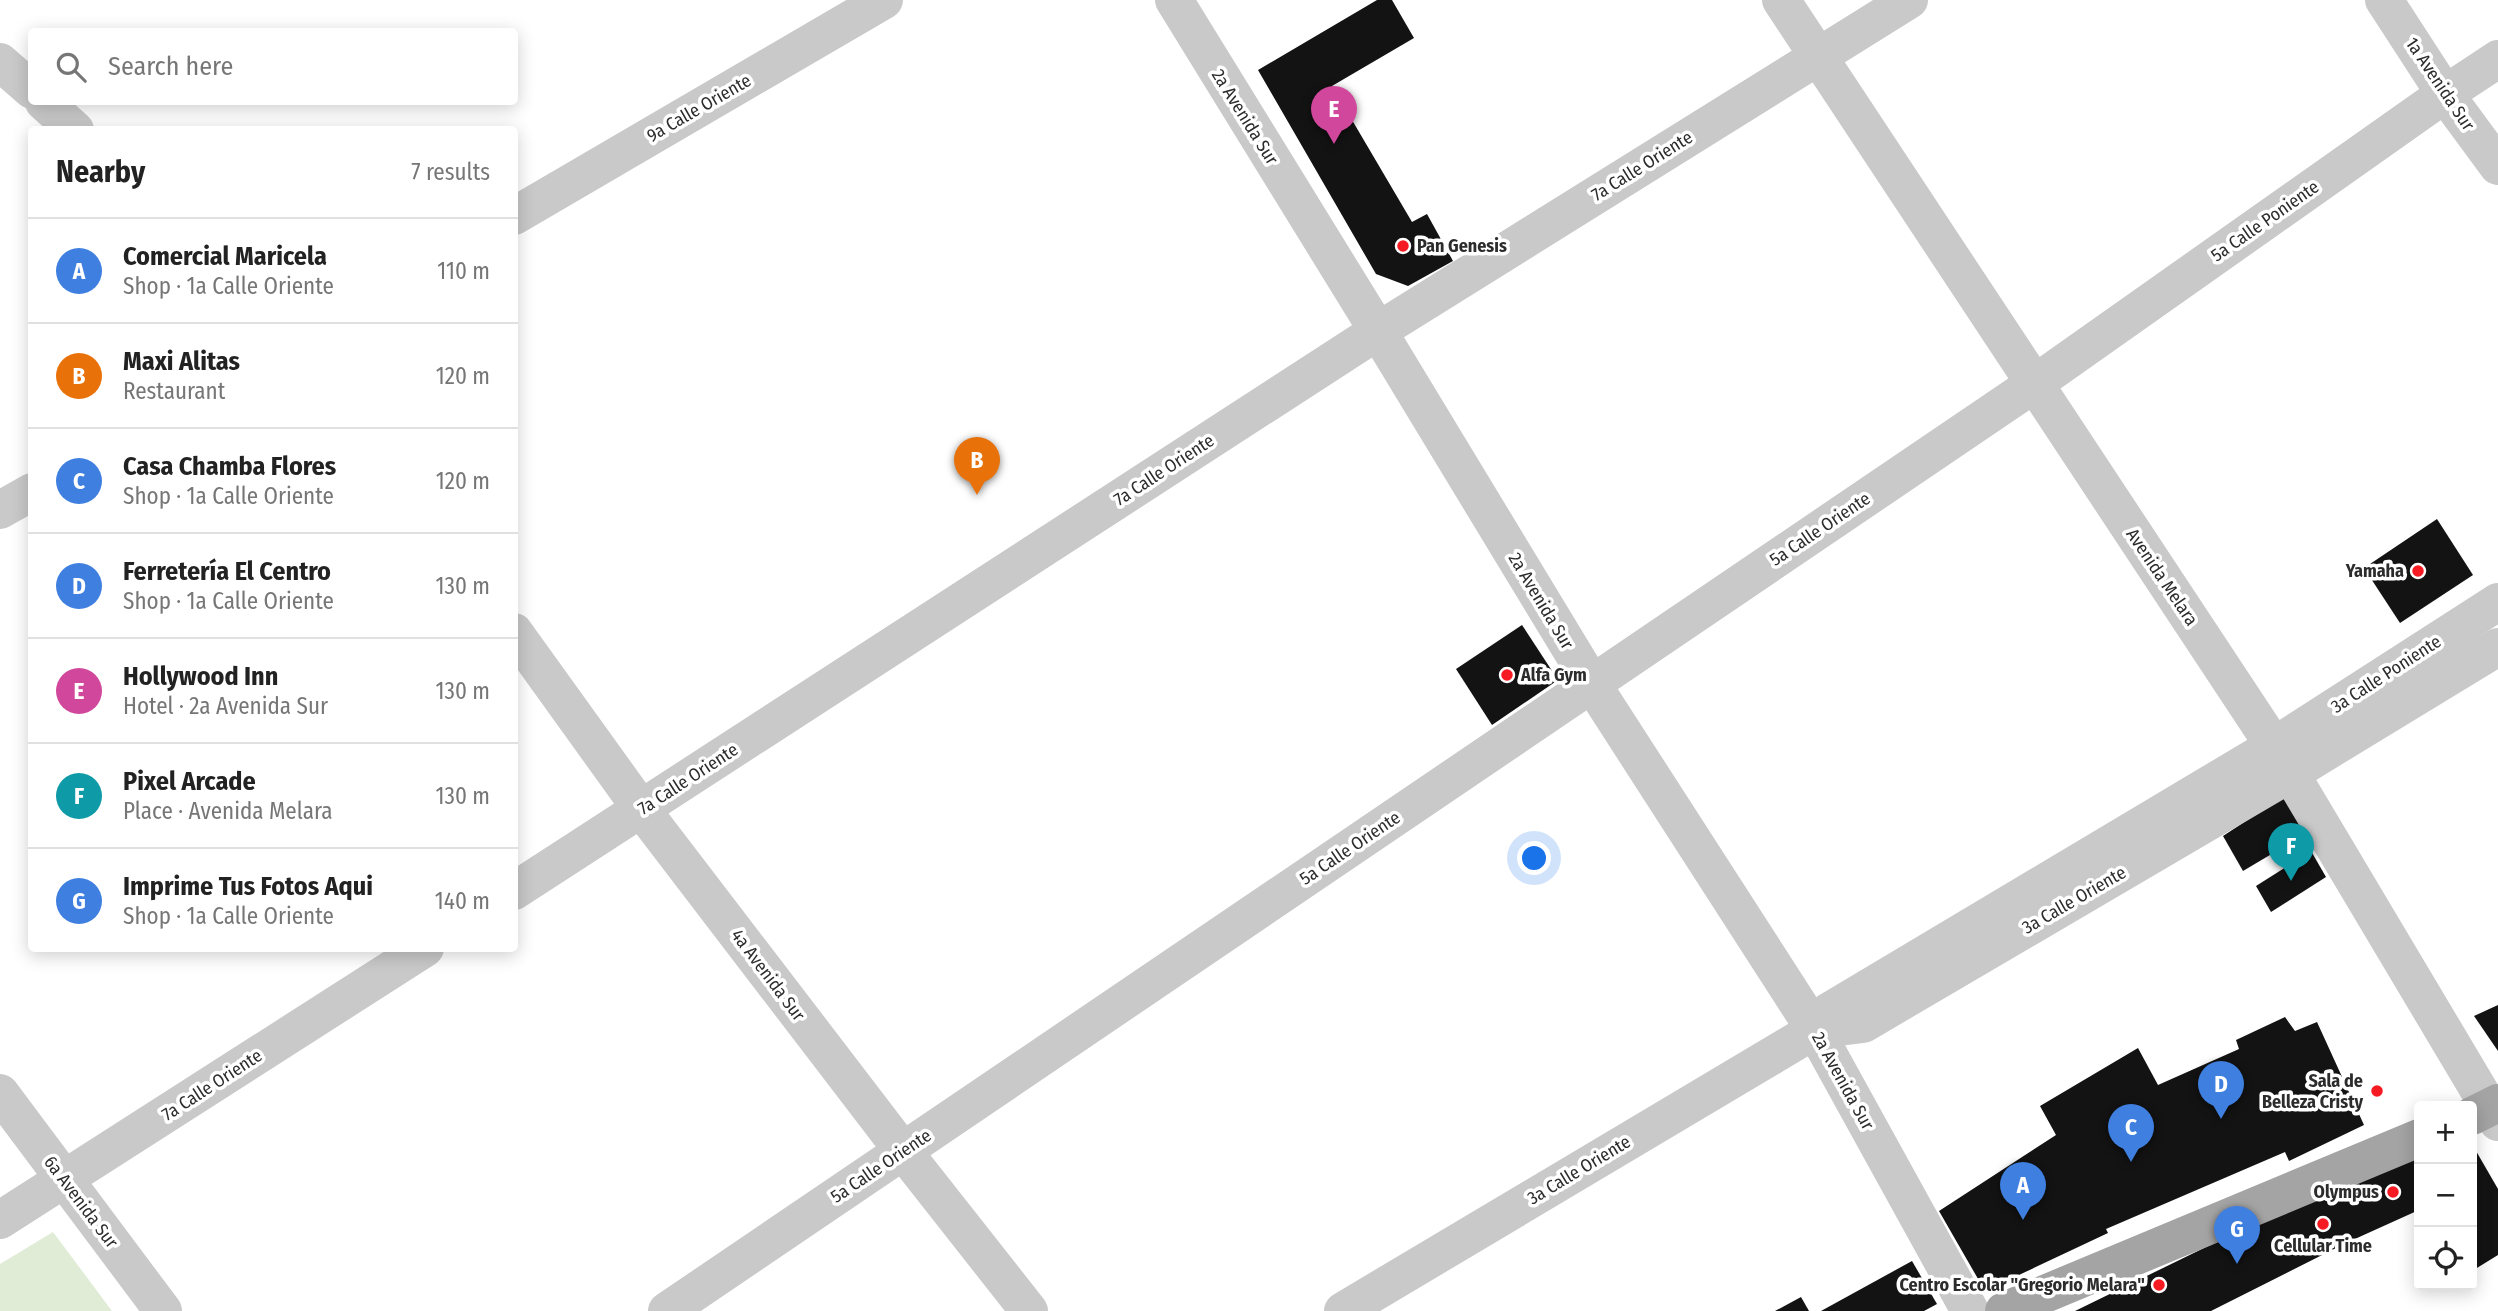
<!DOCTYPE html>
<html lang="en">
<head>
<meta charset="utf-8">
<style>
	:root { --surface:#fff; --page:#f2f2f2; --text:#222; --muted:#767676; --line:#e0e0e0; --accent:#f61b23 }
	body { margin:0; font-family:"Fira Sans Condensed",sans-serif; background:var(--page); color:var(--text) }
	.controls { position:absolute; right:21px; bottom:21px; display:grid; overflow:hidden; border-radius:7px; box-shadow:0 4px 18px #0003 }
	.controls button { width:63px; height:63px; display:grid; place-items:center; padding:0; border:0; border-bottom:2px solid var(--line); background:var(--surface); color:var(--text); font:35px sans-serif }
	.you { position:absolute; left:1535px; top:859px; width:24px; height:24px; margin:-18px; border:5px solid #fff; border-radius:50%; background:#1a73e8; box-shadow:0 0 0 10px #1a73e833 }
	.badge { display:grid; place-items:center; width:46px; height:46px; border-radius:50%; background:var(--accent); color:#fff; font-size:23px; font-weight:700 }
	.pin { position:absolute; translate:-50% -58px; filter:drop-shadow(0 2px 4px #0008) }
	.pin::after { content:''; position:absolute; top:37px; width:24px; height:21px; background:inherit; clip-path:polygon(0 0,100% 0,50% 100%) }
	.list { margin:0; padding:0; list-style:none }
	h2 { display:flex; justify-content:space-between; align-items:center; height:91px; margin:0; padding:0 28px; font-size:30px }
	h2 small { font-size:23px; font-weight:400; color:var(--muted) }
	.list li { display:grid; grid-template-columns:46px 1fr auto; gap:21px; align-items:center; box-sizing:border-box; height:105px; padding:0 28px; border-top:2px solid var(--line) }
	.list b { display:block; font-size:26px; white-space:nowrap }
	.list p { margin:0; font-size:23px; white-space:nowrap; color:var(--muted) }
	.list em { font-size:23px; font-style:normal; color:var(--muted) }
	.icon { flex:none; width:38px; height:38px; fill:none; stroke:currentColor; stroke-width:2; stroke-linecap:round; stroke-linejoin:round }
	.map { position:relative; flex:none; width:2498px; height:1311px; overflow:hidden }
	.search { position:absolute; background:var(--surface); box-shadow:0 4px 18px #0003; left:28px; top:28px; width:490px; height:77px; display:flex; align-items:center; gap:18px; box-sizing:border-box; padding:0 24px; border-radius:7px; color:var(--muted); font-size:26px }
	.panel { position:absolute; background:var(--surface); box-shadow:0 4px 18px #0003; left:28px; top:126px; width:490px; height:826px; border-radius:7px }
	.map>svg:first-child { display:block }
	.green { fill:#e1ecd7 }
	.building { fill:#131313 }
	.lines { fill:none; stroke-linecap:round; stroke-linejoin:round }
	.minor { stroke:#c9c9c9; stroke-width:38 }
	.tertiary { stroke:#c9c9c9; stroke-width:38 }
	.primary { stroke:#a4a4a4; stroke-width:38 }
	.poi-dot { fill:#f61b23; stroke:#fff; stroke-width:2.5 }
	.labels { text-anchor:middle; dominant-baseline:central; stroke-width:7; stroke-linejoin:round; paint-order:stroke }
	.street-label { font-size:18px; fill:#2c2c2c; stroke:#fff }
	.poi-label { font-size:18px; font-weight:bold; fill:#2c2c2c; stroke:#fff; text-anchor:end }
</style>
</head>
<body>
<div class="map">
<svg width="2498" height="1311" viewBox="0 0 2498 1311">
	<rect width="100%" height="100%" fill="#fff"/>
	<!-- green -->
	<polygon class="green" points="53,1232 112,1311 0,1311 0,1264"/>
	<!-- building -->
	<g class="building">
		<polygon points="1377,0 1392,0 1414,38 1332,86 1412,222 1427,214 1453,261 1408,286 1376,274 1258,70"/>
		<polygon points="2437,519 2473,575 2400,623 2364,568"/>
		<polygon points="1522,625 1558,680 1492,725 1456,669"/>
		<polygon points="2284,796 2305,834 2243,871 2223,836"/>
		<polygon points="2311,851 2326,877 2271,912 2256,886"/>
		<polygon points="2498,1005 2498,1051 2474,1016"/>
		<polygon points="2285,1017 2295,1031 2317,1022 2364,1125 2289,1161 2285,1152 2106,1229 2108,1233 1985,1291 1939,1211 2056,1135 2040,1106 2138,1048 2158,1085 2239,1049 2236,1040"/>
		<polygon points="2472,1144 2498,1189 2498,1255 2472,1271"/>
		<polygon points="2419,1152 2419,1210 2346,1243 2211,1311 2075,1311 2204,1248"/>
		<polygon points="1912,1261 1937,1304 1924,1311 1821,1311"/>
		<polygon points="1801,1297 1809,1311 1775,1311"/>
	</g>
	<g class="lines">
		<!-- minor -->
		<g class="minor">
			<polyline points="2384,0 2445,94 2498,166"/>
			<polyline points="0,62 32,90"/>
			<polyline points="44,102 75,130"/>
			<polyline points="514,216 884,0"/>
			<polyline points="2034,384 2445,94 2498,59"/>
			<polyline points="0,510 32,492"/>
			<polyline points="514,632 642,810 903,1151 1029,1311"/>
			<polyline points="514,891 1378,331 1909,0"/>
			<polyline points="1815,1030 1863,1024 2291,773 2498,647"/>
			<polyline points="0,1093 163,1311"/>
			<polyline points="0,1220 425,948"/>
			<polyline points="1343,1311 1815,1030 1828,1012 2274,746 2498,602"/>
		</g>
		<!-- tertiary -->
		<g class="tertiary">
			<polyline points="1174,0 1378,331 1592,684 1815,1030 1970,1311"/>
			<polyline points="1781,0 2274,746 2498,1122"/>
			<polyline points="667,1311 2034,384"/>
		</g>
		<!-- primary -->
		<g class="primary">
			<polyline points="2472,1116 2498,1103"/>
			<polyline points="2004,1311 2419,1138"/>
		</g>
	</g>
	<!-- markers -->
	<g class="poi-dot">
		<circle cx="1403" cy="246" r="7"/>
		<circle cx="2418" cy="571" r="7"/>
		<circle cx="1507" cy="675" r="7"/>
		<circle cx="2377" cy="1091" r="7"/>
		<circle cx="2393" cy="1192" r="7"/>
		<circle cx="2323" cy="1224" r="7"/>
		<circle cx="2159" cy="1285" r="7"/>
	</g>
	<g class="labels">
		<!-- street labels -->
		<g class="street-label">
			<text transform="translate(2440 84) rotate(56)">1a Avenida Sur</text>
			<text transform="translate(699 108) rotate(-30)">9a Calle Oriente</text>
			<text transform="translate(1245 117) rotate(58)">2a Avenida Sur</text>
			<text transform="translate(1642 166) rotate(-32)">7a Calle Oriente</text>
			<text transform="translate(2265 221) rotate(-35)">5a Calle Poniente</text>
			<text transform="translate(1164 470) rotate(-33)">7a Calle Oriente</text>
			<text transform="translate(1820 529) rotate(-34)">5a Calle Oriente</text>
			<text transform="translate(2162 577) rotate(56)">Avenida Melara</text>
			<text transform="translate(1541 601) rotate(59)">2a Avenida Sur</text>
			<text transform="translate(2386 674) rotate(-33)">3a Calle Poniente</text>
			<text transform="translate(688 779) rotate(-33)">7a Calle Oriente</text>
			<text transform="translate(1350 848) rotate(-34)">5a Calle Oriente</text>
			<text transform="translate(2074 900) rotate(-30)">3a Calle Oriente</text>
			<text transform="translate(768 975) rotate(53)">4a Avenida Sur</text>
			<text transform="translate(1843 1081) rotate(61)">2a Avenida Sur</text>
			<text transform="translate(212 1085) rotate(-33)">7a Calle Oriente</text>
			<text transform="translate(881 1166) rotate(-34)">5a Calle Oriente</text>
			<text transform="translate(1579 1170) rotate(-31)">3a Calle Oriente</text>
			<text transform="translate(81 1202) rotate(53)">6a Avenida Sur</text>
		</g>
		<!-- poi labels -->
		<g class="poi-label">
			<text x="1417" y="246" text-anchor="start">Pan Genesis</text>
			<text x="2404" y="571">Yamaha</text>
			<text x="1521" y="675" text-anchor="start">Alfa Gym</text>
			<text x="2363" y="1081">Sala de<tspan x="2363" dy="21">Belleza Cristy</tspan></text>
			<text x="2379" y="1192">Olympus</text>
			<text x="2323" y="1246" text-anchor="middle">Cellular Time</text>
			<text x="2145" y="1285">Centro Escolar "Gregorio Melara"</text>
		</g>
	</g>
</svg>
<div class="controls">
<button>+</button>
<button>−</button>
<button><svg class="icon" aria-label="locate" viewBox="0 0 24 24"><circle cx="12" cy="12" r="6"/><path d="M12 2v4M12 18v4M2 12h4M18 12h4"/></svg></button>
</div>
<div class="you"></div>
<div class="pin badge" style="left:2023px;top:1220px;background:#3f7fe0">A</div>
<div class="pin badge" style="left:977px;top:495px;background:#e8710a">B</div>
<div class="pin badge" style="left:2131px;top:1162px;background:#3f7fe0">C</div>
<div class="pin badge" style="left:2221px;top:1119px;background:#3f7fe0">D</div>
<div class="pin badge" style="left:1334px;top:144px;background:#d1479c">E</div>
<div class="pin badge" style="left:2291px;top:881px;background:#0f9aa8">F</div>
<div class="pin badge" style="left:2237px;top:1264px;background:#3f7fe0">G</div>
<div class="search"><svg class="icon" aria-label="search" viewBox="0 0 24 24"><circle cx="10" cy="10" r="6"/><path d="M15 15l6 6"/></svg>Search here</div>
<section class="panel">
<h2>Nearby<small>7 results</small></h2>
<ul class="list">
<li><span class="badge" style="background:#3f7fe0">A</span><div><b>Comercial Maricela</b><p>Shop · 1a Calle Oriente</p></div><em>110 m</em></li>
<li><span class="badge" style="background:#e8710a">B</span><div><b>Maxi Alitas</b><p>Restaurant</p></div><em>120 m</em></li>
<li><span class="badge" style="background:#3f7fe0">C</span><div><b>Casa Chamba Flores</b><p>Shop · 1a Calle Oriente</p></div><em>120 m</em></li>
<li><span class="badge" style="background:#3f7fe0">D</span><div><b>Ferretería El Centro</b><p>Shop · 1a Calle Oriente</p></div><em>130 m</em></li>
<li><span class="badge" style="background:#d1479c">E</span><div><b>Hollywood Inn</b><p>Hotel · 2a Avenida Sur</p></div><em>130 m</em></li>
<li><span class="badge" style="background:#0f9aa8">F</span><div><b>Pixel Arcade</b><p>Place · Avenida Melara</p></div><em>130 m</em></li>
<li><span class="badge" style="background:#3f7fe0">G</span><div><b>Imprime Tus Fotos Aqui</b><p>Shop · 1a Calle Oriente</p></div><em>140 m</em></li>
</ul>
</section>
</div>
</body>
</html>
